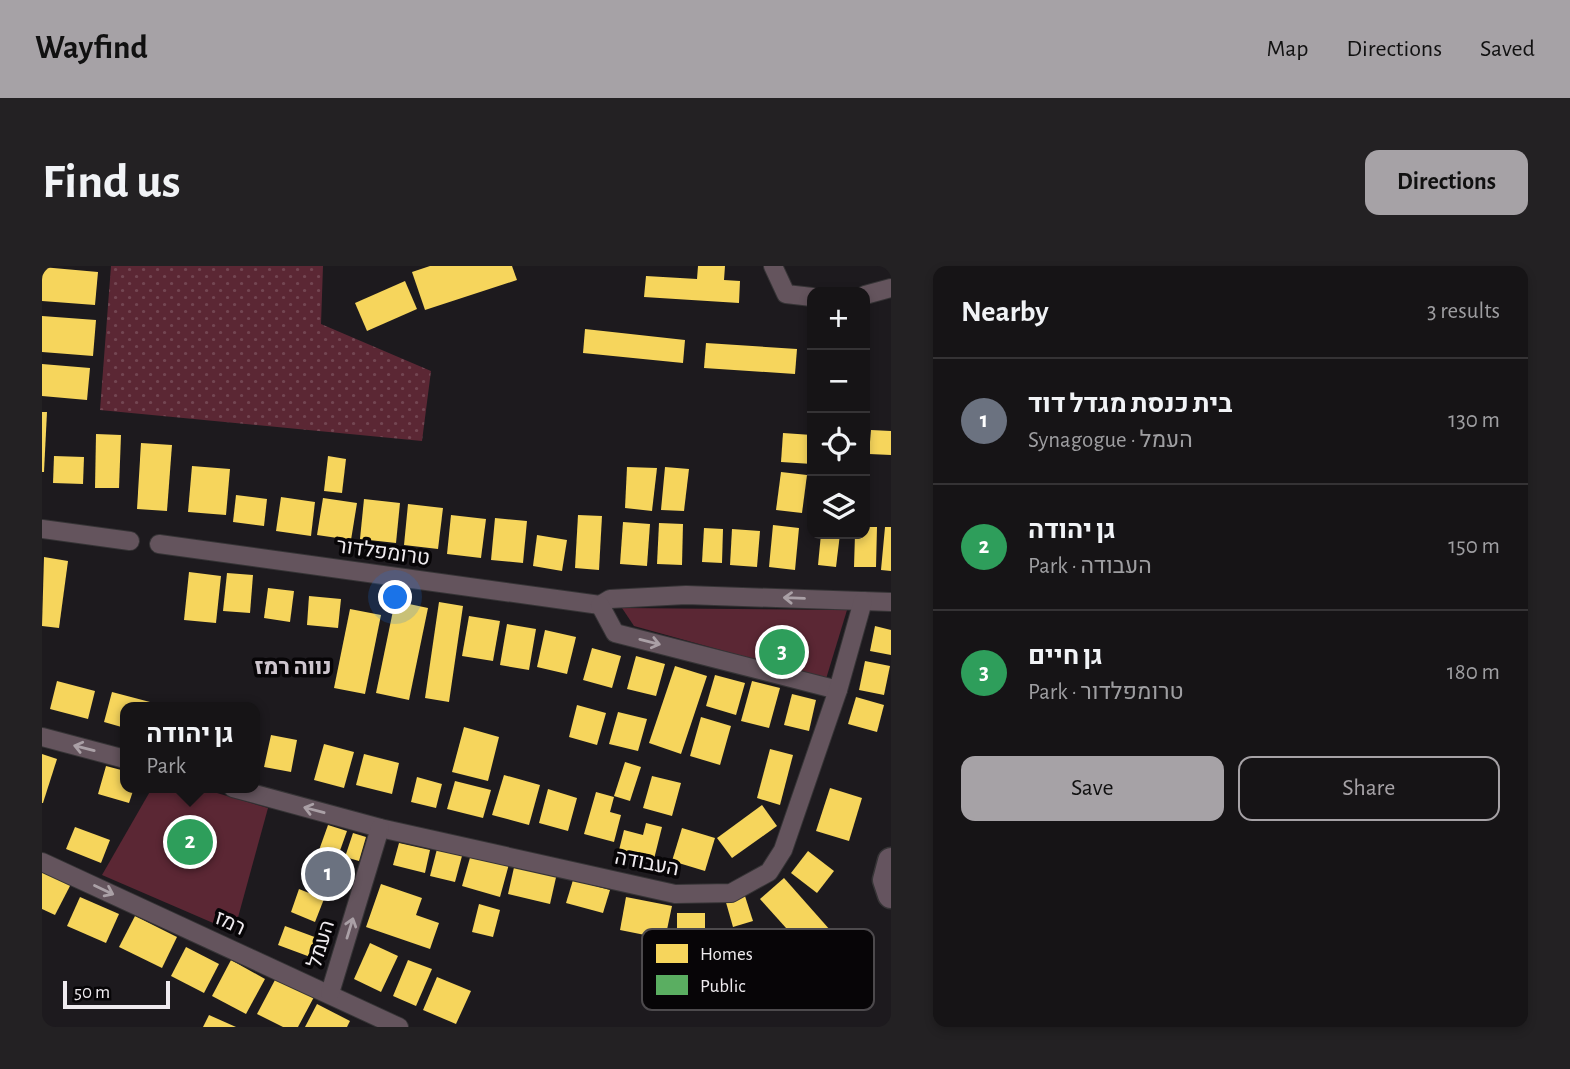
<!DOCTYPE html>
<html lang="en">
<head>
<meta charset="utf-8">
<style>
	:root { --surface:#161416; --page:#232123; --text:#f1f3f6; --muted:#9e9ea1; --line:#353335; --accent:#a6a2a6 }
	body { margin:0; font-family:"Alegreya Sans",Heebo,sans-serif; background:var(--page); color:var(--text) }
	.controls { position:absolute; right:21px; top:21px; display:grid; overflow:hidden; border-radius:14px; box-shadow:0 4px 10px #0003 }
	.controls button { width:63px; height:63px; display:grid; place-items:center; padding:0; border:0; border-bottom:2px solid var(--line); background:var(--surface); color:var(--text); font:35px sans-serif }
	.scale { position:absolute; left:21px; bottom:18px; width:107px; box-sizing:border-box; padding-left:7px; border:4px solid #efebef; border-top:0; font-size:19px; line-height:24px; white-space:nowrap; color:#efebef; -webkit-text-stroke:5px #070507; paint-order:stroke }
	.you { position:absolute; left:354px; top:332px; width:24px; height:24px; margin:-18px; border:5px solid #fff; border-radius:50%; background:#1a73e8; box-shadow:0 0 0 10px #1a73e833 }
	.badge { display:grid; place-items:center; width:46px; height:46px; border-radius:50%; background:var(--accent); color:#fff; font-size:23px; font-weight:700 }
	.pin { position:absolute; translate:-50% -50%; border:4px solid #fff; box-shadow:0 2px 7px #0006 }
	.popup { position:absolute; left:78px; top:436px; width:140px; height:91px; box-sizing:border-box; display:grid; place-content:center; border-radius:14px; background:var(--surface); filter:drop-shadow(0 2px 5px #0005); font-size:23px; white-space:nowrap; color:var(--muted) }
	.popup b { font-size:26px; color:var(--text) }
	.popup::after { content:''; position:absolute; left:50%; top:100%; margin-left:-14px; border:14px solid transparent; border-top-color:var(--surface) }
	.list { margin:0; padding:0; list-style:none }
	h2 { display:flex; justify-content:space-between; align-items:center; height:91px; margin:0; padding:0 28px; font-size:30px }
	h2 small { font-size:23px; font-weight:400; color:var(--muted) }
	.list li { display:grid; grid-template-columns:46px 1fr auto; gap:21px; align-items:center; box-sizing:border-box; height:126px; padding:0 28px; border-top:2px solid var(--line) }
	.list b { display:block; font-size:26px; white-space:nowrap }
	.list p { margin:0; font-size:23px; white-space:nowrap; color:var(--muted) }
	.list em { font-size:23px; font-style:normal; color:var(--muted) }
	.actions { display:flex; gap:14px; padding:21px 28px }
	.actions a { flex:1; padding:16px 0; border:2px solid var(--accent); border-radius:14px; text-align:center; font-size:24px; color:var(--accent) }
	.actions .main { background:var(--accent); color:#111 }
	.icon { flex:none; width:38px; height:38px; fill:none; stroke:currentColor; stroke-width:2; stroke-linecap:round; stroke-linejoin:round }
	.map { position:relative; flex:none; width:849px; height:761px; overflow:hidden; border-radius:14px }
	header { display:flex; align-items:center; gap:42px; box-sizing:border-box; height:98px; padding:0 35px; background:var(--accent); color:#111 }
	header strong { font-size:33px }
	nav { display:flex; gap:38px; margin-inline-start:auto; font-size:24px }
	.intro { display:flex; align-items:center; justify-content:space-between; box-sizing:border-box; height:168px; padding:0 42px }
	h1 { margin:0; font-size:49px }
	.button { padding:18px 32px; border-radius:14px; background:var(--accent); color:#111; font-size:24px; font-weight:700 }
	main { display:flex; gap:42px; padding:0 42px }
	aside { flex:1; background:var(--surface); border-radius:14px; box-shadow:0 4px 10px #0003 }
	.map>svg:first-child { display:block }
	.grass { fill:url(#grass-dots) }
	.park { fill:#5b2734 }
	.homes { fill:#f6d55c }
	.public { fill:#5aae61 }
	.lines { fill:none; stroke-linecap:round; stroke-linejoin:round }
	.minor-casing { stroke:#363436; stroke-width:20 }
	.primary-casing { stroke:#363436; stroke-width:29 }
	.minor { stroke:#64545d; stroke-width:18 }
	.primary { stroke:#65545f; stroke-width:26 }
	.oneway { stroke:#aaa0a6 }
	.labels { text-anchor:middle; dominant-baseline:central; stroke-width:7; stroke-linejoin:round; paint-order:stroke }
	.street-label { font-size:21px; fill:#efebef; stroke:#070507 }
	.neighbourhood-label { font-size:23px; font-weight:bold; fill:#cec6ce; stroke:#070507 }
	.key { fill:#070507; stroke:#4d4a4d; stroke-width:2 }
	.key-label { font-size:19px; fill:#efebef }
</style>
</head>
<body>
<header>
<strong>Wayfind</strong>
<nav><a>Map</a><a>Directions</a><a>Saved</a></nav>
</header>
<div class="intro"><h1>Find us</h1><a class="button">Directions</a></div>
<main>
<div class="map">
<svg width="849" height="761" viewBox="0 0 849 761">
	<defs>
		<pattern id="grass-dots" width="8" height="8" patternUnits="userSpaceOnUse" patternTransform="scale(1.75)"><rect width="8" height="8" fill="#5b2734"/><path d="M2 2h.1M6 6h.1" fill="none" stroke="#734652" stroke-width="1.8" stroke-linecap="round"/></pattern>
	</defs>
	<rect width="100%" height="100%" fill="#1d1a1e"/>
	<!-- grass -->
	<polygon class="grass" points="69,0 281,0 279,58 389,105 380,175 58,144"/>
	<!-- park -->
	<g class="park">
		<polygon points="580,342 805,344 784,413 592,360"/>
		<polygon points="110,522 158,522 226,542 192,666 60,609"/>
	</g>
	<!-- homes -->
	<g class="homes">
		<polygon points="388,0 470,0 475,14 383,44 370,6"/>
		<polygon points="656,0 683,0 682,14 698,15 697,37 602,31 604,10 655,13"/>
		<polygon points="0,1 56,6 53,39 0,35"/>
		<polygon points="363,15 375,43 325,65 313,37"/>
		<polygon points="0,50 54,54 51,90 0,86"/>
		<polygon points="543,63 643,74 641,97 541,87"/>
		<polygon points="664,77 755,83 753,108 662,102"/>
		<polygon points="0,98 48,102 45,134 0,130"/>
		<polygon points="0,146 5,146 2,206 0,206"/>
		<polygon points="829,164 849,165 849,189 827,188"/>
		<polygon points="741,167 770,169 770,198 739,196"/>
		<polygon points="54,168 79,169 77,222 53,222"/>
		<polygon points="99,177 130,179 125,245 95,243"/>
		<polygon points="12,190 42,191 41,218 11,217"/>
		<polygon points="286,190 304,193 300,227 282,225"/>
		<polygon points="150,200 188,203 184,249 146,246"/>
		<polygon points="585,201 615,202 610,245 583,242"/>
		<polygon points="623,201 647,203 642,245 619,244"/>
		<polygon points="739,206 765,209 760,247 734,244"/>
		<polygon points="194,229 225,233 222,260 191,256"/>
		<polygon points="239,231 273,236 269,270 234,265"/>
		<polygon points="281,232 315,237 309,274 275,269"/>
		<polygon points="322,233 358,237 354,277 318,273"/>
		<polygon points="366,238 401,242 396,283 362,279"/>
		<polygon points="409,249 444,253 439,292 405,288"/>
		<polygon points="536,249 560,250 557,304 533,302"/>
		<polygon points="453,252 485,255 481,297 449,294"/>
		<polygon points="581,256 608,258 605,300 578,298"/>
		<polygon points="617,257 641,258 640,299 615,298"/>
		<polygon points="731,259 757,262 753,304 727,301"/>
		<polygon points="823,261 835,261 834,301 812,301 813,268 823,268"/>
		<polygon points="843,261 849,261 849,305 839,304"/>
		<polygon points="662,262 681,263 680,297 660,296"/>
		<polygon points="690,263 718,265 715,301 688,299"/>
		<polygon points="779,268 798,268 794,301 776,299"/>
		<polygon points="495,269 525,274 520,305 491,300"/>
		<polygon points="2,291 26,295 17,362 0,360"/>
		<polygon points="147,306 179,310 174,357 142,354"/>
		<polygon points="185,307 211,309 208,347 181,345"/>
		<polygon points="226,322 252,325 248,356 222,352"/>
		<polygon points="267,330 299,333 296,362 265,359"/>
		<polygon points="353,335 386,342 367,434 334,427"/>
		<polygon points="397,336 421,340 407,436 383,432"/>
		<polygon points="308,343 339,349 323,428 292,422"/>
		<polygon points="427,350 458,355 451,395 420,390"/>
		<polygon points="465,358 494,363 487,404 458,399"/>
		<polygon points="833,360 849,364 849,389 828,385"/>
		<polygon points="503,364 534,371 525,408 495,401"/>
		<polygon points="550,382 579,390 570,422 541,414"/>
		<polygon points="594,390 623,398 614,430 585,423"/>
		<polygon points="823,395 848,400 842,429 817,424"/>
		<polygon points="633,400 665,410 639,488 607,477"/>
		<polygon points="673,409 703,417 694,449 664,440"/>
		<polygon points="15,415 53,425 46,453 8,443"/>
		<polygon points="710,415 738,422 727,462 699,455"/>
		<polygon points="70,426 108,436 107,441 83,441 83,462 62,456"/>
		<polygon points="750,428 774,434 767,465 742,459"/>
		<polygon points="814,431 842,439 835,466 806,458"/>
		<polygon points="535,439 564,447 555,479 527,471"/>
		<polygon points="576,446 605,453 596,485 567,478"/>
		<polygon points="659,451 689,460 678,499 648,490"/>
		<polygon points="422,461 457,471 446,515 410,506"/>
		<polygon points="229,469 255,474 249,506 222,501"/>
		<polygon points="282,478 312,486 302,522 272,514"/>
		<polygon points="728,483 751,489 738,539 715,532"/>
		<polygon points="0,488 15,493 1,537 0,537"/>
		<polygon points="322,488 357,497 350,528 314,519"/>
		<polygon points="583,496 599,501 588,535 572,530"/>
		<polygon points="64,500 83,505 83,522 92,522 87,537 56,528"/>
		<polygon points="462,509 498,519 487,559 450,549"/>
		<polygon points="610,510 639,517 630,550 601,542"/>
		<polygon points="375,511 400,518 394,542 369,536"/>
		<polygon points="413,515 449,524 441,552 405,543"/>
		<polygon points="788,522 820,532 807,575 774,565"/>
		<polygon points="506,523 535,532 526,565 497,557"/>
		<polygon points="554,526 572,531 568,546 579,549 572,576 542,568"/>
		<polygon points="720,539 735,560 690,592 675,572"/>
		<polygon points="604,557 620,561 612,593 577,584 582,564 601,569"/>
		<polygon points="286,559 305,565 295,593 276,587"/>
		<polygon points="33,561 68,574 59,597 24,583"/>
		<polygon points="640,562 673,572 663,605 630,595"/>
		<polygon points="311,567 324,571 317,595 303,591"/>
		<polygon points="357,577 388,584 383,607 351,599"/>
		<polygon points="395,583 420,590 413,616 388,610"/>
		<polygon points="766,585 792,605 775,627 749,607"/>
		<polygon points="429,588 467,598 458,631 420,620"/>
		<polygon points="473,597 515,607 508,638 466,628"/>
		<polygon points="0,603 29,618 13,649 0,643"/>
		<polygon points="742,612 804,682 780,702 718,633"/>
		<polygon points="531,614 568,624 561,647 524,637"/>
		<polygon points="339,618 380,632 374,649 397,657 388,683 324,661"/>
		<polygon points="257,623 282,633 273,656 249,646"/>
		<polygon points="702,627 711,655 691,661 683,633"/>
		<polygon points="38,631 77,648 64,677 25,660"/>
		<polygon points="584,631 630,640 623,673 578,664"/>
		<polygon points="437,638 458,644 451,671 430,666"/>
		<rect x="635" y="647" width="28" height="35"/>
		<polygon points="93,650 135,671 120,702 77,681"/>
		<polygon points="243,660 278,673 271,692 236,679"/>
		<polygon points="728,663 741,693 714,704 702,674"/>
		<polygon points="328,677 356,690 339,726 312,713"/>
		<polygon points="144,681 177,698 162,727 129,710"/>
		<polygon points="189,694 223,713 204,748 170,730"/>
		<polygon points="366,694 390,703 374,740 351,730"/>
		<polygon points="395,711 429,725 414,758 381,744"/>
		<polygon points="234,712 272,731 256,761 241,761 215,748"/>
		<polygon points="275,738 308,755 305,761 263,761"/>
		<polygon points="167,749 194,761 161,761"/>
	</g>
	<!-- public -->
	<polygon class="public" points="272,591 307,604 298,625 265,613"/>
	<g class="lines">
		<defs>
			<g id="minor">
				<polyline points="731,0 744,28 770,31"/>
				<polyline points="823,29 849,22"/>
				<polyline points="0,263 88,275"/>
				<polyline points="117,278 558,339 568,333 644,329 849,336"/>
				<polyline points="558,339 573,367 796,424"/>
				<polyline points="0,471 83,493"/>
				<polyline points="191,522 338,562 633,628 689,627 727,606 741,584 796,424 821,335"/>
				<polyline points="0,596 357,761"/>
				<polyline points="288,727 338,562"/>
			</g>
			<polyline id="primary" points="849,595 844,614 849,629"/>
		</defs>
		<!-- minor casing -->
		<use href="#minor" class="minor-casing"/>
		<!-- primary casing -->
		<use href="#primary" class="primary-casing"/>
		<!-- minor -->
		<use href="#minor" class="minor"/>
		<!-- primary -->
		<use href="#primary" class="primary"/>
	</g>
	<!-- one-way arrows -->
	<defs><path id="oneway-shaft" d="M-6 0H5M1.5-3L5.5 0L1.5 3" fill="none" stroke-width="1.6" stroke-linecap="round" stroke-linejoin="round" transform="scale(1.75)"/></defs>
	<g class="oneway">
		<use href="#oneway-shaft" transform="translate(752 332) rotate(-178)"/>
		<use href="#oneway-shaft" transform="translate(608 376) rotate(14)"/>
		<use href="#oneway-shaft" transform="translate(42 482) rotate(-166)"/>
		<use href="#oneway-shaft" transform="translate(272 544) rotate(-165)"/>
		<use href="#oneway-shaft" transform="translate(62 624) rotate(25)"/>
		<use href="#oneway-shaft" transform="translate(308 662) rotate(-73)"/>
	</g>
	<g class="labels">
		<!-- street labels -->
		<g class="street-label">
			<text transform="translate(341 286) rotate(8)">טרומפלדור</text>
			<text transform="translate(605 597) rotate(11)">העבודה</text>
			<text transform="translate(188 657) rotate(25)">רמז</text>
			<text transform="translate(279 678) rotate(-73)">העמל</text>
		</g>
		<!-- neighbourhood labels -->
		<g class="neighbourhood-label">
			<text x="251" y="401">נווה רמז</text>
		</g>
	</g>
	<!-- legend -->
	<rect x="600" y="663" width="232" height="81" rx="10" class="key"/>
	<rect x="614" y="678" width="32" height="19" fill="#f6d55c"/>
	<rect x="614" y="709" width="32" height="20" fill="#5aae61"/>
	<g class="key-label">
		<text x="658" y="694">Homes</text>
		<text x="658" y="726">Public</text>
	</g>
</svg>
<div class="controls">
<button>+</button>
<button>−</button>
<button><svg class="icon" aria-label="locate" viewBox="0 0 24 24"><circle cx="12" cy="12" r="6"/><path d="M12 2v4M12 18v4M2 12h4M18 12h4"/></svg></button>
<button><svg class="icon" aria-label="layers" viewBox="0 0 24 24"><path d="M12 4l9 5-9 5-9-5zM3 14l9 5 9-5"/></svg></button>
</div>
<div class="scale">50 m</div>
<div class="you"></div>
<div class="pin badge" style="left:286px;top:608px;background:#6b7280">1</div>
<div class="pin badge" style="left:148px;top:576px;background:#2e9e5b">2</div>
<div class="popup"><b>גן יהודה</b>Park</div>
<div class="pin badge" style="left:740px;top:386px;background:#2e9e5b">3</div>
</div>
<aside>
<h2>Nearby<small>3 results</small></h2>
<ul class="list">
<li><span class="badge" style="background:#6b7280">1</span><div><b>בית כנסת מגדל דוד</b><p>Synagogue · העמל</p></div><em>130 m</em></li>
<li><span class="badge" style="background:#2e9e5b">2</span><div><b>גן יהודה</b><p>Park · העבודה</p></div><em>150 m</em></li>
<li><span class="badge" style="background:#2e9e5b">3</span><div><b>גן חיים</b><p>Park · טרומפלדור</p></div><em>180 m</em></li>
</ul>
<div class="actions"><a class="main">Save</a><a>Share</a></div>
</aside>
</main>
</body>
</html>
